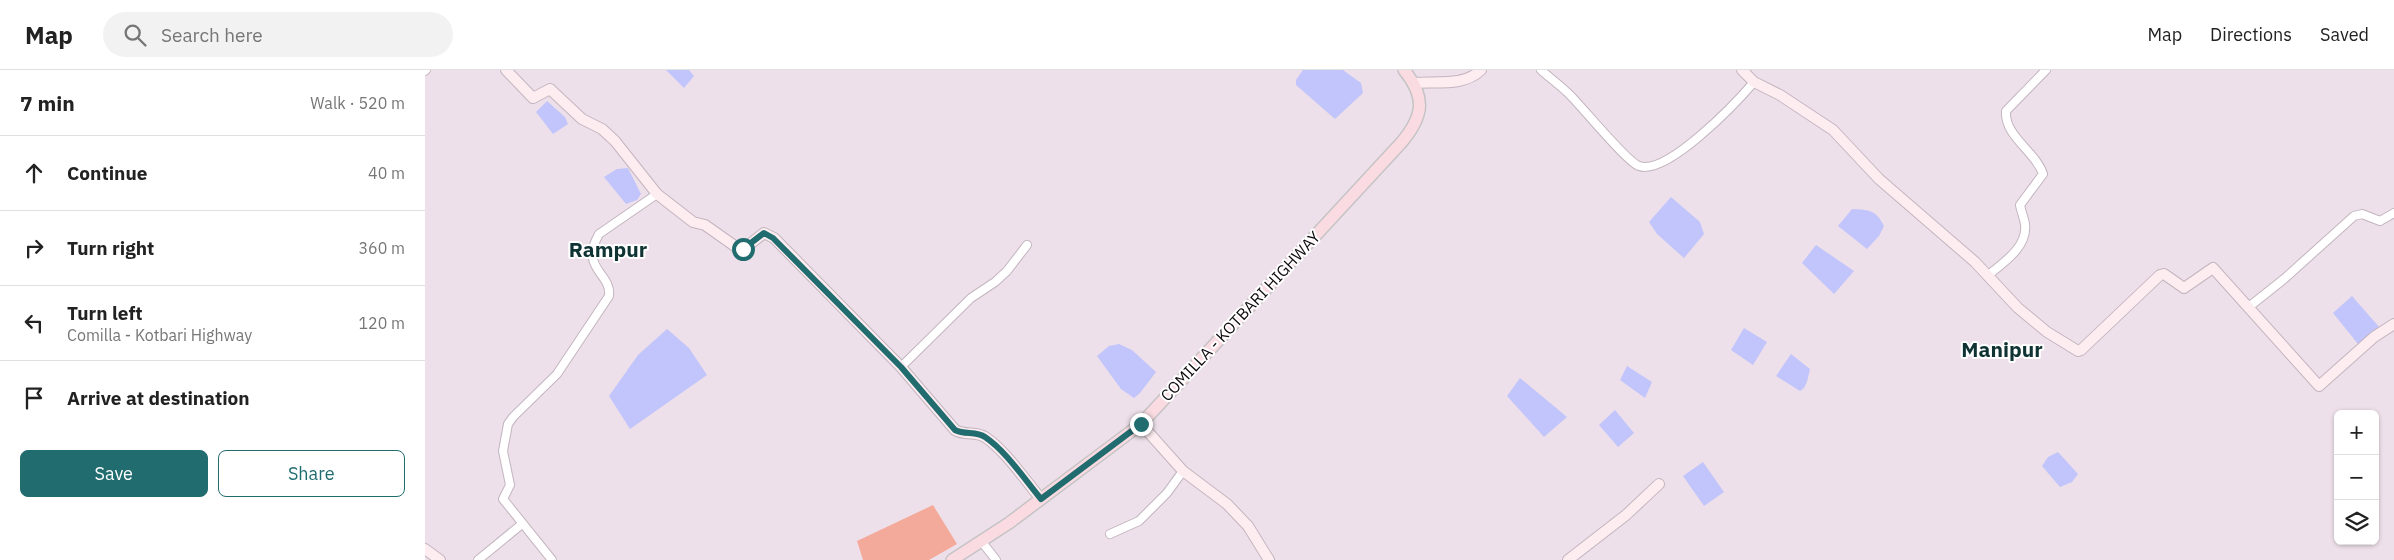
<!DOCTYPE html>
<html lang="en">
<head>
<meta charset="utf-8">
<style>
	:root { --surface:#fff; --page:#f2f2f2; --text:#222; --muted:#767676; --line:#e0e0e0; --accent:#206c6f }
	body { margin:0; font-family:"IBM Plex Sans",sans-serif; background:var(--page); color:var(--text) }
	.controls { position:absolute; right:15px; bottom:15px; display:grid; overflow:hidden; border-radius:8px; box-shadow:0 1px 4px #0004 }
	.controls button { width:45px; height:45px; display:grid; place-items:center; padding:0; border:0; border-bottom:1px solid var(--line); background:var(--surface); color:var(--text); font:25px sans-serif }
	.stop { position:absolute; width:15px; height:15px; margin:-11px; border:4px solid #206c6f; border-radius:50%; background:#fff }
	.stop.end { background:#206c6f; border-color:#fff; box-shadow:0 1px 5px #0008 }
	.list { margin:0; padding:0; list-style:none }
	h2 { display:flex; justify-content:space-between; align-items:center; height:65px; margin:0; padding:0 20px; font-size:21px }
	h2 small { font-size:16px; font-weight:400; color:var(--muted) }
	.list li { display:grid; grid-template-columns:32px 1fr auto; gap:15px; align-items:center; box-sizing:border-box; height:75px; padding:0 20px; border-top:1px solid var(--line) }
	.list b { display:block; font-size:19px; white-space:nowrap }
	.list p { margin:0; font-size:16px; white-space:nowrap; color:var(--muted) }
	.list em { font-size:16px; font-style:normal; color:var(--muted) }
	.actions { display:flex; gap:10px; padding:15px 20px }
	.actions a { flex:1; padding:11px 0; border:1px solid var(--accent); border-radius:8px; text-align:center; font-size:18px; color:var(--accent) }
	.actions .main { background:var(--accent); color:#fff }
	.icon { flex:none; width:28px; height:28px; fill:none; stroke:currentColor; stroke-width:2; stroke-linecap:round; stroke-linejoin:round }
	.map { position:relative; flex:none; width:1969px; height:490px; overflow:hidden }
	header { display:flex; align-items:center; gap:30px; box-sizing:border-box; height:70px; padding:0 25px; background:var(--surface); border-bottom:1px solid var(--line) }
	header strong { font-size:24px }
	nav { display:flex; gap:28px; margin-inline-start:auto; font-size:18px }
	.search { width:350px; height:45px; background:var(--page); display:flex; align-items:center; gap:12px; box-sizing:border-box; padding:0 18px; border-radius:28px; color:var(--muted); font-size:19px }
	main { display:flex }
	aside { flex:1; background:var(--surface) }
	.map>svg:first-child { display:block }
	.green { fill:#f4aa9b }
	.water { fill:#c1c5fb }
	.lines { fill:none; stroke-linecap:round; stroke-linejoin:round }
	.street-casing { stroke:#c3b5bf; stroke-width:10 }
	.secondary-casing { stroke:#c3b5bf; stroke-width:12 }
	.primary-casing { stroke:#c5c4c5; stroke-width:14 }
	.street { stroke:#fff; stroke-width:8 }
	.secondary { stroke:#fdedf0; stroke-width:10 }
	.primary { stroke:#fbdbe2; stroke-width:11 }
	.route { stroke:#206c6f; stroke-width:6 }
	.labels { text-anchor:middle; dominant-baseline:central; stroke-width:4; stroke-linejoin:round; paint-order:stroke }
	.street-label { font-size:16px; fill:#0f0b0e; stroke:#fff }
	.district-label { font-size:21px; font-weight:bold; fill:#0f3233; stroke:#fff }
</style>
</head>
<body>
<header>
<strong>Map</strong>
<div class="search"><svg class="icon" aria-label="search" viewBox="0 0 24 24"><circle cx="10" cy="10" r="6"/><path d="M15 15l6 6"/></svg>Search here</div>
<nav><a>Map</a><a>Directions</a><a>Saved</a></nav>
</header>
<main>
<aside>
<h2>7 min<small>Walk · 520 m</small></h2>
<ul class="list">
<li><svg class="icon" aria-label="ahead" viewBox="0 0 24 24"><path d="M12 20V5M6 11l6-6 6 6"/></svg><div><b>Continue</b></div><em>40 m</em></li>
<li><svg class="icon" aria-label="right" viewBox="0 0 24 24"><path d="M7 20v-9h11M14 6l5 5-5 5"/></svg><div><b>Turn right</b></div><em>360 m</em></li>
<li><svg class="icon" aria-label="left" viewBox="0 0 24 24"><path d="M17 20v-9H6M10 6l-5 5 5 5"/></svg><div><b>Turn left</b><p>Comilla - Kotbari Highway</p></div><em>120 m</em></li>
<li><svg class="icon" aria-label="arrive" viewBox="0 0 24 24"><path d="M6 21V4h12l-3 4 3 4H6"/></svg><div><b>Arrive at destination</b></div></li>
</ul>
<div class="actions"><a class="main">Save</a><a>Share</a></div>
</aside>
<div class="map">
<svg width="1969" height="490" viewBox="0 0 1969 490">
	<rect width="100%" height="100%" fill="#eee0ea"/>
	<!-- green -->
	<polygon class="green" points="508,435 532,474 504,490 438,490 432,471"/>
	<!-- water -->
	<g class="water">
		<polygon points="241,0 264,0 269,6 259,18"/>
		<polygon points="878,0 918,0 936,13 938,23 910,49 871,15 871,10"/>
		<polygon points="122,31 140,47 143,54 128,64 111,42"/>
		<polygon points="203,98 216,124 212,130 201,134 179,107 192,99"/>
		<polygon points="1246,127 1275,152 1279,164 1259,188 1232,164 1224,152"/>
		<path d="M1427,139C1445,140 1451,140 1459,156L1454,166L1442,179L1413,156Z"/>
		<polygon points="1391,175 1429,201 1409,224 1377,193"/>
		<polygon points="1927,226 1955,258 1933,274 1908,243"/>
		<polygon points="1319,258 1342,272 1328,295 1306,280"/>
		<polygon points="242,259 264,278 282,305 205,359 184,326 213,285"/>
		<polygon points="694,274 707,280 731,302 715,323 709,328 696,319 672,286 684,276"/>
		<path d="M1366,284L1385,299C1383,307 1382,318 1375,321L1351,306Z"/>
		<polygon points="1202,296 1227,312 1220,328 1195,310"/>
		<polygon points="1095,308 1142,347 1119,367 1082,326"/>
		<polygon points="1190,340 1209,363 1193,377 1174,355"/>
		<polygon points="1633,382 1653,404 1647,412 1635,417 1617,396 1623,387"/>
		<polygon points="1278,392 1299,422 1279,436 1258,406"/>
	</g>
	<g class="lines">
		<defs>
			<g id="street">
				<path d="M1116,0C1125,8 1136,16 1145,25C1158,38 1202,92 1214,96C1242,106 1312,32 1329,12"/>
				<polyline points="0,1 1,0"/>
				<path d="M1562,206C1578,193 1603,177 1600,154C1599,148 1596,141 1595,135L1618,104C1611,82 1579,66 1581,41L1621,0"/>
				<polyline points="1825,236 1859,209 1929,146 1937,144 1955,151 1969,143"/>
				<polyline points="476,297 546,228 570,212 582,201 602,175"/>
				<polyline points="685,464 714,451 742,423 758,401"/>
				<polyline points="557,472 571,490"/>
				<polyline points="53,490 97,454"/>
				<path d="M127,490L78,429L85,415L78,381L83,354L88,347L132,304L184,226C187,203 154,199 174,164L232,124"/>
			</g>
			<g id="secondary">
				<path d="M81,0L108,28L125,19L157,49L177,59L190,71L232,124L268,152L280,155L314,179L320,178L339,163L349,168L476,297L530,360C540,366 551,361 560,367C581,381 600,410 616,429"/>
				<polyline points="1317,0 1329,12 1355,25 1408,60 1454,109 1550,192 1593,238 1622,262 1653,281 1656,280 1735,205 1739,204 1759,218 1788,198 1894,316 1949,267 1969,254"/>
				<path d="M988,13C1012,11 1038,17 1056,0"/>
				<polyline points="716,354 758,401 802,434 823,456 844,490"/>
				<polyline points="0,479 15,490"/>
				<polyline points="1143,490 1201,445 1234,414"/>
			</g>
			<path id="primary" d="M527,490L584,453L716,354L976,73C998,47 1002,28 979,0"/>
		</defs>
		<!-- street casing -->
		<use href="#street" class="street-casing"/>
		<!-- secondary casing -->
		<use href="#secondary" class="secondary-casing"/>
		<!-- primary casing -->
		<use href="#primary" class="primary-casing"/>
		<!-- street -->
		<use href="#street" class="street"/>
		<!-- secondary -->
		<use href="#secondary" class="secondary"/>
		<!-- primary -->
		<use href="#primary" class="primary"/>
	</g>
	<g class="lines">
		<!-- route -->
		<path class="route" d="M318,179L339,163L348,168L476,297L530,360C540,365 551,361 560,367C581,381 600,410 616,429L716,354"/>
	</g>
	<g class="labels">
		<!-- street labels -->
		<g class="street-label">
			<text transform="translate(815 246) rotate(-47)">COMILLA - KOTBARI HIGHWAY</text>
		</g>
		<!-- district labels -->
		<g class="district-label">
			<text x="183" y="179">Rampur</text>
			<text x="1577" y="279">Manipur</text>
		</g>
	</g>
</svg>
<div class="controls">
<button>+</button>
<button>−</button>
<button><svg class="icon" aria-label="layers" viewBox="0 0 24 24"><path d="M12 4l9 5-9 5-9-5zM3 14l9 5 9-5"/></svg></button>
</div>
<div class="stop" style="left:318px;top:179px"></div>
<div class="stop end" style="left:716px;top:354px"></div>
</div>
</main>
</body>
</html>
